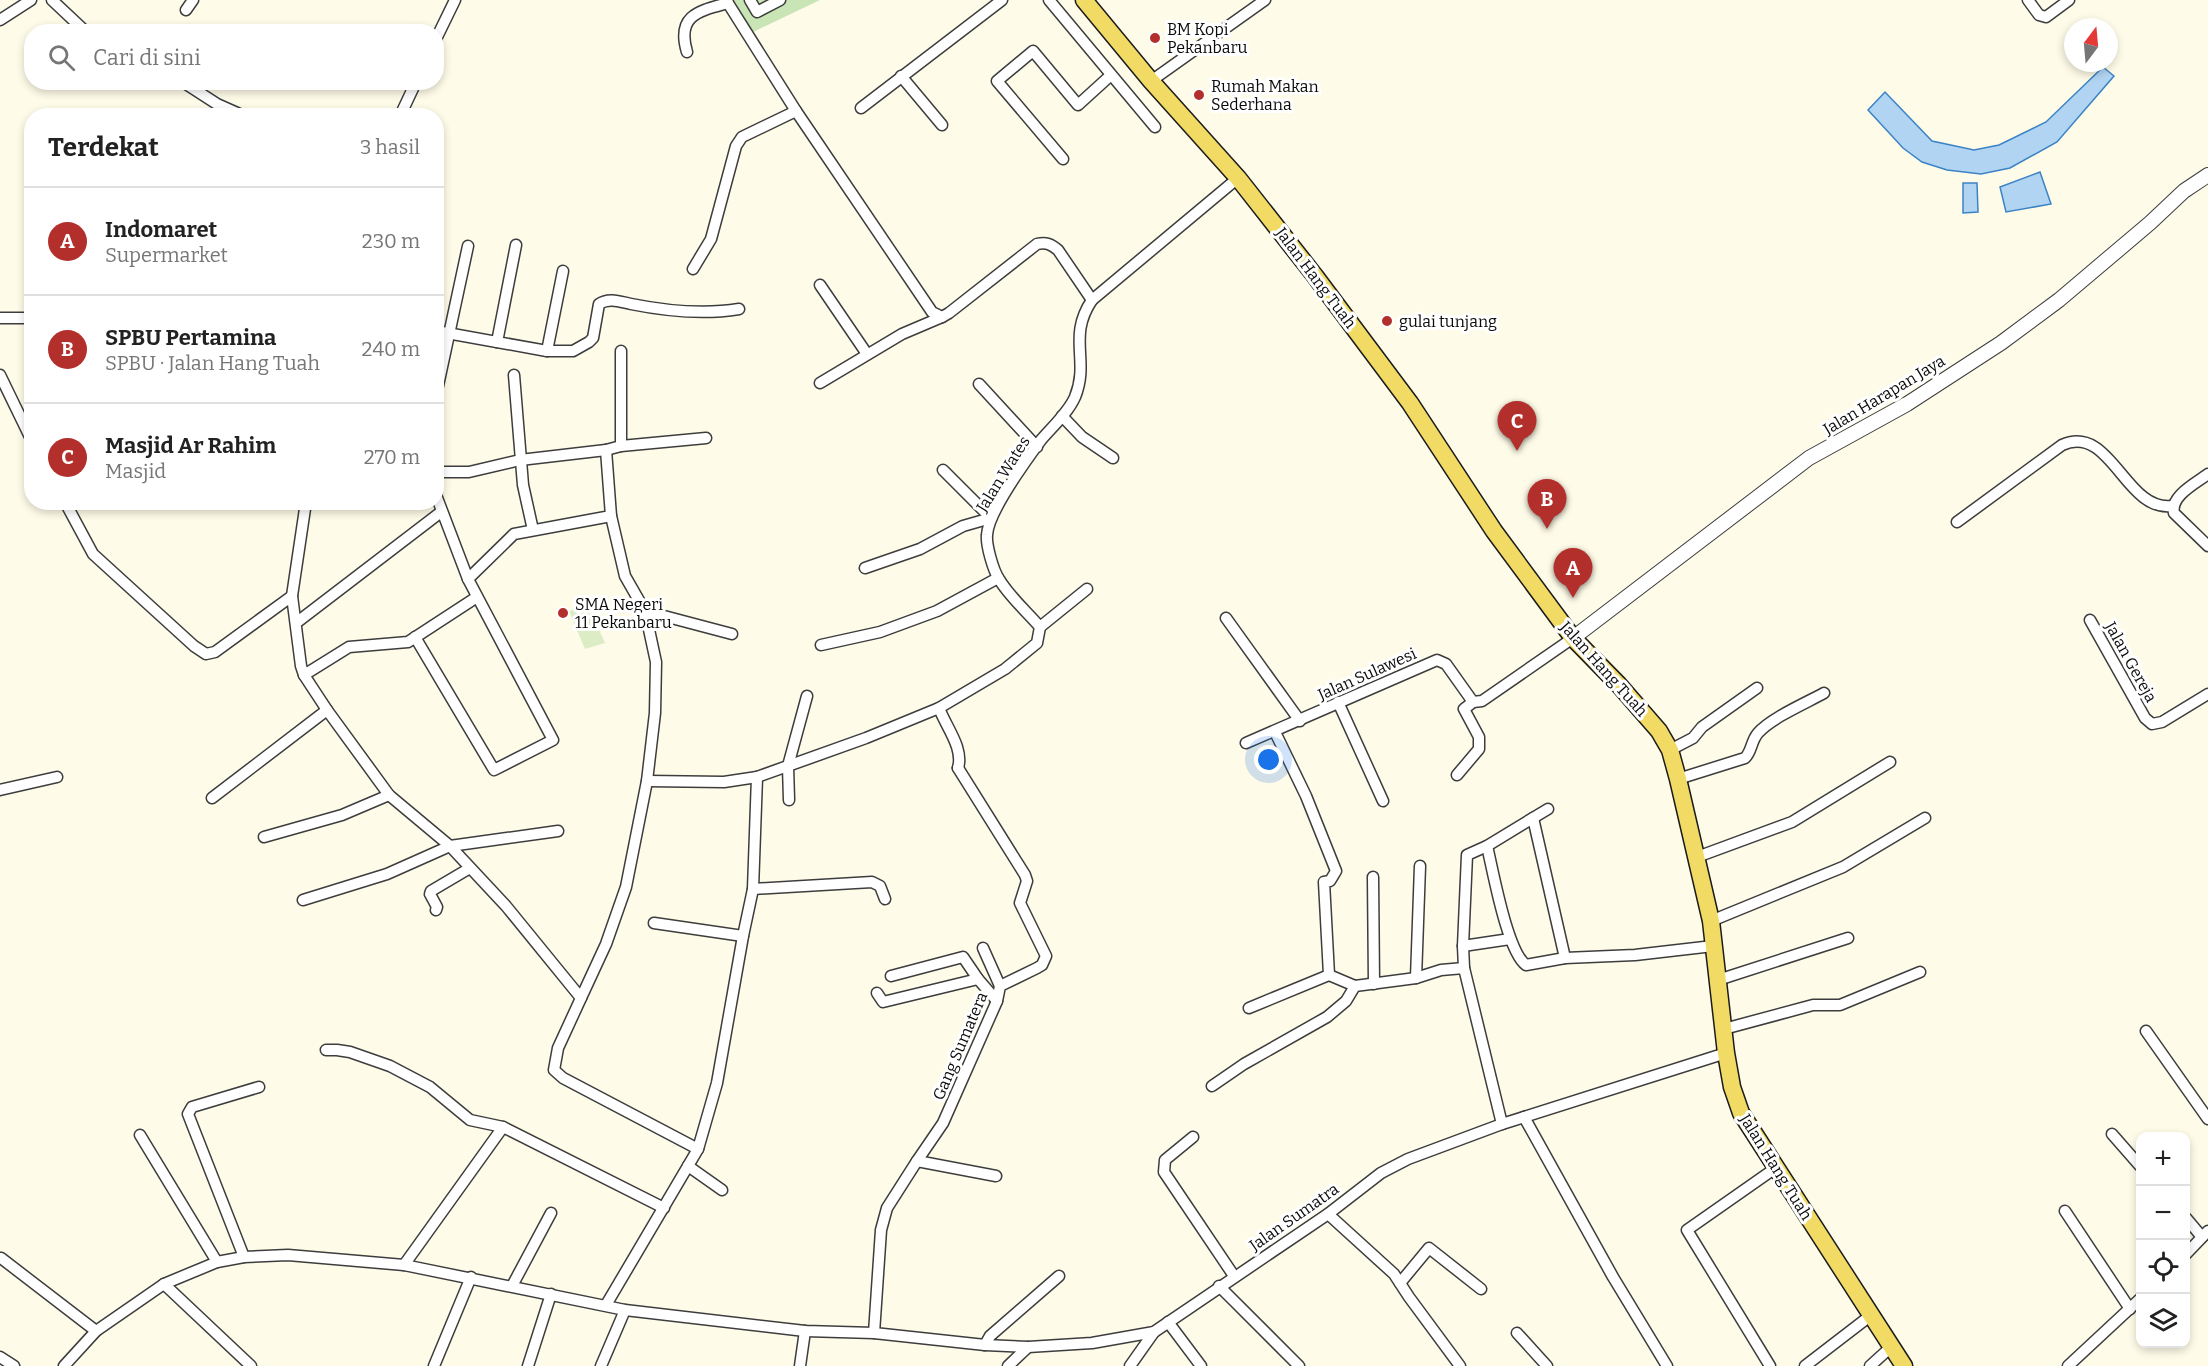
<!DOCTYPE html>
<html lang="id">
<head>
<meta charset="utf-8">
<style>
	:root { --surface:#fff; --page:#f2f2f2; --text:#222; --muted:#767676; --line:#e0e0e0; --accent:#b22f2b }
	body { margin:0; font-family:Bitter,serif; background:var(--page); color:var(--text) }
	.controls { position:absolute; right:18px; bottom:18px; display:grid; overflow:hidden; border-radius:12px; box-shadow:0 3px 9px #0003 }
	.controls button { width:54px; height:54px; display:grid; place-items:center; padding:0; border:0; border-bottom:2px solid var(--line); background:var(--surface); color:var(--text); font:30px sans-serif }
	.compass { position:absolute; left:2064px; top:18px; width:54px; height:54px; border-radius:50%; background:var(--surface); box-shadow:0 3px 9px #0003; rotate:16deg }
	.you { position:absolute; left:1269px; top:760px; width:21px; height:21px; margin:-15px; border:4px solid #fff; border-radius:50%; background:#1a73e8; box-shadow:0 0 0 9px #1a73e833 }
	.badge { display:grid; place-items:center; width:39px; height:39px; border-radius:50%; background:var(--accent); color:#fff; font-size:20px; font-weight:700 }
	.pin { position:absolute; translate:-50% -50px; filter:drop-shadow(0 2px 3px #0008) }
	.pin::after { content:''; position:absolute; top:32px; width:21px; height:18px; background:inherit; clip-path:polygon(0 0,100% 0,50% 100%) }
	.list { margin:0; padding:0; list-style:none }
	h2 { display:flex; justify-content:space-between; align-items:center; height:78px; margin:0; padding:0 24px; font-size:26px }
	h2 small { font-size:20px; font-weight:400; color:var(--muted) }
	.list li { display:grid; grid-template-columns:39px 1fr auto; gap:18px; align-items:center; box-sizing:border-box; height:108px; padding:0 24px; border-top:2px solid var(--line) }
	.list b { display:block; font-size:22px; white-space:nowrap }
	.list p { margin:0; font-size:20px; white-space:nowrap; color:var(--muted) }
	.list em { font-size:20px; font-style:normal; color:var(--muted) }
	.icon { flex:none; width:33px; height:33px; fill:none; stroke:currentColor; stroke-width:2; stroke-linecap:round; stroke-linejoin:round }
	.map { position:relative; flex:none; width:2208px; height:1366px; overflow:hidden }
	.search { position:absolute; background:var(--surface); box-shadow:0 3px 9px #0003; left:24px; top:24px; width:420px; height:66px; display:flex; align-items:center; gap:15px; box-sizing:border-box; padding:0 21px; border-radius:24px; color:var(--muted); font-size:22px }
	.panel { position:absolute; background:var(--surface); box-shadow:0 3px 9px #0003; left:24px; top:108px; width:420px; height:402px; border-radius:24px }
	.map>svg:first-child { display:block }
	.green { fill:#cae5b5 }
	.pitch { fill:#dcedc6 }
	.water { fill:#b0d4f2; stroke:#3b83c5; stroke-width:1.5 }
	.lines { fill:none; stroke-linecap:round; stroke-linejoin:round }
	.minor-casing { stroke:#3d3d3d; stroke-width:13 }
	.tertiary-casing { stroke:#3d3d3d; stroke-width:16 }
	.primary-casing { stroke:#1b1b1b; stroke-width:19 }
	.minor { stroke:#fff; stroke-width:10 }
	.tertiary { stroke:#fff; stroke-width:14 }
	.primary { stroke:#f1db65; stroke-width:16 }
	.poi-dot { fill:#b22f2b; stroke:#fff; stroke-width:2 }
	.labels { text-anchor:middle; dominant-baseline:central; stroke-width:6; stroke-linejoin:round; paint-order:stroke }
	.poi-label { font-size:16px; fill:#0a0a0a; stroke:#fff; text-anchor:start }
	.street-label { font-size:16px; fill:#0a0a0a; stroke:#fff }
</style>
</head>
<body>
<div class="map">
<svg width="2208" height="1366" viewBox="0 0 2208 1366">
	<rect width="100%" height="100%" fill="#fefbe8"/>
	<!-- green -->
	<polygon class="green" points="730,0 820,0 751,33"/>
	<!-- pitch -->
	<polygon class="pitch" points="588,605 605,643 585,649 569,611"/>
	<!-- water -->
	<g class="water">
		<polygon points="2103,67 2114,76 2057,142 2010,168 1981,174 1947,170 1922,162 1903,148 1868,110 1885,92 1932,141 1974,150 1999,145 2046,122"/>
		<polygon points="2040,172 2051,204 2006,212 2000,187"/>
		<polygon points="1963,183 1977,183 1978,212 1963,213"/>
	</g>
	<g class="lines">
		<defs>
			<g id="minor">
				<polyline points="52,0 86,32"/>
				<path d="M726,0L796,111L932,312L942,317L949,313L1037,244C1046,242 1051,244 1058,250L1092,300"/>
				<polyline points="750,0 757,12 780,0"/>
				<polyline points="1049,0 1155,127"/>
				<polyline points="2028,0 2039,15 2046,17 2069,0"/>
				<polyline points="186,10 193,0"/>
				<polyline points="0,20 31,0"/>
				<polyline points="436,39 455,0"/>
				<path d="M687,52C676,15 699,11 728,3"/>
				<polyline points="901,76 942,125"/>
				<polyline points="1151,81 1265,0"/>
				<polyline points="183,82 217,104 244,116"/>
				<polyline points="861,108 1002,0"/>
				<polyline points="132,115 133,116"/>
				<polyline points="400,116 416,82"/>
				<polyline points="1063,159 997,81 1033,51 1078,105 1111,75"/>
				<polyline points="693,269 711,239 736,146 742,137 796,111"/>
				<polyline points="820,285 867,354"/>
				<polyline points="0,318 32,318"/>
				<path d="M436,331L547,351H573L589,342L593,338L599,304C609,297 621,302 631,304C666,311 703,315 739,309"/>
				<polyline points="497,342 516,245"/>
				<polyline points="547,351 563,271"/>
				<polyline points="0,375 32,441"/>
				<polyline points="514,375 523,485 533,530"/>
				<polyline points="820,383 902,334 942,317"/>
				<polyline points="979,384 1037,447"/>
				<polyline points="436,395 468,246"/>
				<polyline points="1062,416 1082,437 1113,458"/>
				<polyline points="621,446 621,351"/>
				<polyline points="943,470 991,518"/>
				<polyline points="436,472 469,472 520,460 606,450 621,446 706,438"/>
				<path d="M2208,474C2196,483 2170,496 2174,513L2208,546"/>
				<polyline points="65,502 93,554 194,646 206,654 215,652 292,596"/>
				<polyline points="306,502 292,596 301,666 304,675 327,710 389,795 450,846 506,906 581,998 558,1048 554,1070 563,1078 698,1149"/>
				<path d="M1957,522L2062,445C2111,423 2125,512 2172,506"/>
				<polyline points="865,568 920,549 963,526 991,518"/>
				<polyline points="468,579 514,534 611,516"/>
				<polyline points="645,611 732,634"/>
				<polyline points="1226,618 1300,721"/>
				<polyline points="2090,620 2145,718 2152,724 2162,722 2208,694"/>
				<polyline points="296,623 441,512"/>
				<polyline points="1040,627 1087,589"/>
				<polyline points="415,637 494,770 553,740 468,579 436,495"/>
				<polyline points="821,645 880,632 937,611 998,578"/>
				<polyline points="304,675 349,647 408,642 477,597"/>
				<polyline points="1338,702 1383,801"/>
				<path d="M939,708C946,727 964,748 958,768"/>
				<polyline points="1275,732 1306,796 1336,871 1330,881 1324,882 1329,975"/>
				<polyline points="1246,743 1437,660 1446,664 1473,702 1482,701 1573,638"/>
				<polyline points="1670,750 1693,738 1702,727 1757,688"/>
				<polyline points="1457,775 1479,749 1479,737 1464,709 1473,702"/>
				<path d="M1678,779L1745,758C1752,751 1751,741 1758,733C1771,718 1806,703 1824,693"/>
				<path d="M647,781L724,782L757,777L866,738L939,708L1005,669L1037,643L1040,627C1028,613 1008,595 999,579C993,570 986,545 987,535C988,513 1027,459 1041,440C1052,427 1068,413 1075,397C1090,360 1067,337 1092,300L1238,178"/>
				<polyline points="0,790 57,777"/>
				<polyline points="212,798 327,710"/>
				<polyline points="789,800 788,766 807,696"/>
				<polyline points="1533,818 1548,809"/>
				<polyline points="264,837 342,815 389,795"/>
				<path d="M1487,846C1493,871 1507,951 1526,965L1565,958L1635,955L1713,946"/>
				<polyline points="1697,857 1792,822 1890,762"/>
				<polyline points="1373,877 1374,984"/>
				<polyline points="753,889 872,882 880,886 885,899"/>
				<polyline points="303,900 387,874 450,846 558,831"/>
				<polyline points="436,910 437,907 430,894 431,891 470,868"/>
				<polyline points="1711,921 1843,867 1925,818"/>
				<polyline points="654,923 743,936"/>
				<polyline points="1463,946 1510,939"/>
				<polyline points="983,948 1000,986"/>
				<polyline points="1464,968 1463,946 1467,855 1487,846 1533,818 1565,958"/>
				<polyline points="891,976 963,957 978,979 997,1001"/>
				<polyline points="1416,978 1420,866"/>
				<polyline points="1718,980 1848,938"/>
				<polyline points="877,993 883,1002 978,979"/>
				<polyline points="581,998 606,944 626,887 647,781 655,713 656,662 645,611 625,576 611,516 606,450"/>
				<polyline points="1249,1008 1329,975 1355,986 1416,978 1441,970 1464,968 1502,1124"/>
				<polyline points="1724,1029 1813,1005 1840,1005 1920,972"/>
				<polyline points="2146,1031 2208,1119"/>
				<polyline points="326,1050 337,1050 350,1052 390,1066 430,1087 470,1120 503,1127 664,1208"/>
				<polyline points="1212,1086 1244,1064 1327,1017 1346,1001 1355,986"/>
				<polyline points="1524,1117 1613,1277 1667,1366"/>
				<polyline points="2112,1134 2140,1166"/>
				<polyline points="140,1135 217,1262"/>
				<polyline points="1193,1137 1165,1160 1164,1172 1234,1276"/>
				<polyline points="917,1161 996,1176"/>
				<polyline points="688,1166 722,1190"/>
				<polyline points="2065,1211 2130,1309"/>
				<polyline points="1328,1214 1394,1274 1409,1297 1460,1366"/>
				<polyline points="2186,1218 2202,1237"/>
				<polyline points="2186,1254 2208,1231"/>
				<polyline points="244,1257 188,1114 192,1107 259,1087"/>
				<polyline points="1,1258 96,1331"/>
				<polyline points="404,1265 503,1127"/>
				<polyline points="1400,1283 1429,1248 1481,1289"/>
				<polyline points="164,1284 251,1366"/>
				<polyline points="512,1286 551,1213"/>
				<polyline points="1219,1286 1299,1366"/>
				<polyline points="606,1305 698,1149 717,1083 743,936 753,889 757,777"/>
				<polyline points="1168,1322 1201,1366"/>
				<polyline points="874,1333 881,1230 887,1208 917,1161 943,1123 997,1001 1000,986 1037,968 1042,965 1046,956 1020,903 1027,881 1025,875 958,768"/>
				<polyline points="1517,1333 1547,1366"/>
				<polyline points="985,1345 990,1336 1059,1276"/>
				<polyline points="0,1357 14,1366"/>
				<polyline points="64,1366 96,1331 164,1284 217,1262 244,1257 288,1255 404,1265 625,1310 805,1331 874,1333 985,1345 1028,1347 1092,1343 1154,1332 1328,1214 1381,1173 1408,1159 1502,1124 1726,1053"/>
				<polyline points="434,1366 471,1277"/>
				<polyline points="528,1366 551,1294"/>
				<polyline points="601,1366 625,1310"/>
				<polyline points="800,1366 805,1331"/>
				<polyline points="1008,1366 1028,1347"/>
				<polyline points="1130,1366 1154,1332"/>
				<polyline points="1770,1366 1687,1230 1777,1167"/>
				<polyline points="1805,1366 1870,1316"/>
				<polyline points="1870,1366 1891,1347"/>
				<polyline points="2068,1366 2140,1299"/>
			</g>
			<polyline id="tertiary" points="1573,638 1809,458 1907,404 2001,343 2059,300 2150,223 2184,191 2208,175"/>
			<polyline id="primary" points="1084,0 1151,81 1238,178 1315,276 1410,403 1494,531 1573,638 1619,685 1659,731 1670,750 1678,779 1711,921 1726,1053 1732,1087 1741,1113 1904,1366"/>
		</defs>
		<!-- minor casing -->
		<use href="#minor" class="minor-casing"/>
		<!-- tertiary casing -->
		<use href="#tertiary" class="tertiary-casing"/>
		<!-- primary casing -->
		<use href="#primary" class="primary-casing"/>
		<!-- minor -->
		<use href="#minor" class="minor"/>
		<!-- tertiary -->
		<use href="#tertiary" class="tertiary"/>
		<!-- primary -->
		<use href="#primary" class="primary"/>
	</g>
	<!-- markers -->
	<g class="poi-dot">
		<circle cx="1155" cy="38" r="6"/>
		<circle cx="1199" cy="95" r="6"/>
		<circle cx="1387" cy="321" r="6"/>
		<circle cx="563" cy="613" r="6"/>
	</g>
	<g class="labels">
		<!-- poi labels -->
		<g class="poi-label">
			<text x="1167" y="29">BM Kopi<tspan x="1167" dy="18">Pekanbaru</tspan></text>
			<text x="1211" y="86">Rumah Makan<tspan x="1211" dy="18">Sederhana</tspan></text>
			<text x="1399" y="321">gulai tunjang</text>
			<text x="575" y="604">SMA Negeri<tspan x="575" dy="18">11 Pekanbaru</tspan></text>
		</g>
		<!-- street labels -->
		<g class="street-label">
			<text transform="translate(1316 278) rotate(53)">Jalan Hang Tuah</text>
			<text transform="translate(1884 395) rotate(-31)">Jalan Harapan Jaya</text>
			<text transform="translate(1003 474) rotate(-58)">Jalan Wates</text>
			<text transform="translate(2131 662) rotate(61)">Jalan Gereja</text>
			<text transform="translate(1604 669) rotate(48)">Jalan Hang Tuah</text>
			<text transform="translate(1367 674) rotate(-24)">Jalan Sulawesi</text>
			<text transform="translate(960 1046) rotate(-67)">Gang Sumatera</text>
			<text transform="translate(1776 1167) rotate(58)">Jalan Hang Tuah</text>
			<text transform="translate(1294 1217) rotate(-35)">Jalan Sumatra</text>
		</g>
	</g>
</svg>
<div class="controls">
<button>+</button>
<button>−</button>
<button><svg class="icon" aria-label="locate" viewBox="0 0 24 24"><circle cx="12" cy="12" r="6"/><path d="M12 2v4M12 18v4M2 12h4M18 12h4"/></svg></button>
<button><svg class="icon" aria-label="layers" viewBox="0 0 24 24"><path d="M12 4l9 5-9 5-9-5zM3 14l9 5 9-5"/></svg></button>
</div>
<svg class="compass" viewBox="-18 -18 36 36"><path d="M0-13l5 13h-10z" fill="#e53935"/><path d="M0 13l5-13h-10z" fill="#767676"/></svg>
<div class="you"></div>
<div class="pin badge" style="left:1573px;top:598px">A</div>
<div class="pin badge" style="left:1547px;top:529px">B</div>
<div class="pin badge" style="left:1517px;top:451px">C</div>
<div class="search"><svg class="icon" aria-label="search" viewBox="0 0 24 24"><circle cx="10" cy="10" r="6"/><path d="M15 15l6 6"/></svg>Cari di sini</div>
<section class="panel">
<h2>Terdekat<small>3 hasil</small></h2>
<ul class="list">
<li><span class="badge">A</span><div><b>Indomaret</b><p>Supermarket</p></div><em>230 m</em></li>
<li><span class="badge">B</span><div><b>SPBU Pertamina</b><p>SPBU · Jalan Hang Tuah</p></div><em>240 m</em></li>
<li><span class="badge">C</span><div><b>Masjid Ar Rahim</b><p>Masjid</p></div><em>270 m</em></li>
</ul>
</section>
</div>
</body>
</html>
